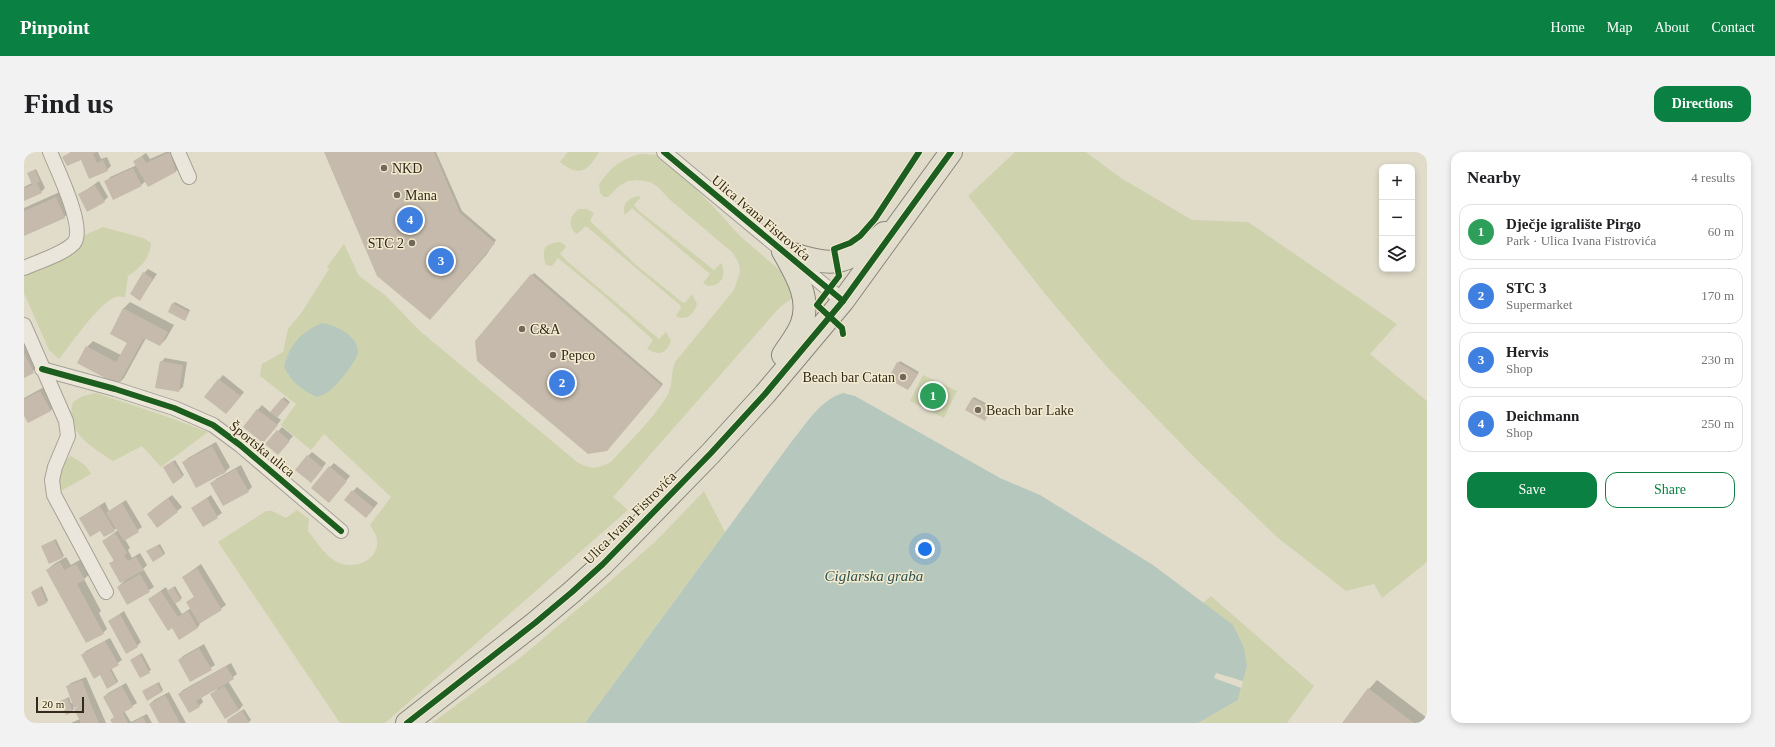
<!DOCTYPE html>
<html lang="en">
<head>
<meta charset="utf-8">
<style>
	:root { --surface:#fff; --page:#f2f2f2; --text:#202124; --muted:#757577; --line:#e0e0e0; --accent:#0b8043 }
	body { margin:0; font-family:Georgia,serif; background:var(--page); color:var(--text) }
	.controls { position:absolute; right:12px; top:12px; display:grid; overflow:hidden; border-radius:8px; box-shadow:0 2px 6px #0003 }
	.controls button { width:36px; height:36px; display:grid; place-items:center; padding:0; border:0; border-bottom:1px solid var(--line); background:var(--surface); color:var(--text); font:20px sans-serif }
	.scale { position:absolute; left:12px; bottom:10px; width:48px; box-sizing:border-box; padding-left:4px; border:2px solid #34291d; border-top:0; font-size:11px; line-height:14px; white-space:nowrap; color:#34291d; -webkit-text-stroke:3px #f3ebcf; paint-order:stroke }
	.you { position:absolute; left:901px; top:397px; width:14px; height:14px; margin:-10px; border:3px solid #fff; border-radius:50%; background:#1a73e8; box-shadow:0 0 0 6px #1a73e833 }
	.badge { display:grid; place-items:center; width:26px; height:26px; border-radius:50%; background:var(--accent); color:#fff; font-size:13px; font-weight:700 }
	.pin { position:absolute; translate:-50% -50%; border:2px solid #fff; box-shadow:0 1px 4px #0006 }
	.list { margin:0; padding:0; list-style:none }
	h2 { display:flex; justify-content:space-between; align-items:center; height:52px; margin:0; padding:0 16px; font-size:17px }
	h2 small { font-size:13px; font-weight:400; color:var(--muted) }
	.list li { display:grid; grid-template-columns:26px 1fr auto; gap:12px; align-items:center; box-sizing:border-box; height:56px; margin:0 8px 8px; padding:0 8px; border:1px solid var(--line); border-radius:12px }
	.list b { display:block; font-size:15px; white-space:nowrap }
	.list p { margin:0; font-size:13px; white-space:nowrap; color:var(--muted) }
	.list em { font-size:13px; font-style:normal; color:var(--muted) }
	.actions { display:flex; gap:8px; padding:12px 16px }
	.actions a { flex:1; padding:9px 0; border:1px solid var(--accent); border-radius:12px; text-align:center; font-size:14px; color:var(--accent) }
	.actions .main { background:var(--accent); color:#fff }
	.icon { flex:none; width:22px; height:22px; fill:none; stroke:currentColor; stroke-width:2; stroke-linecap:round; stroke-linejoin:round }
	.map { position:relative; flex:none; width:1403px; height:571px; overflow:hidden; border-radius:12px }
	header { display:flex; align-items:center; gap:24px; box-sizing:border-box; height:56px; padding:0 20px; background:var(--accent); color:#fff }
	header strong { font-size:19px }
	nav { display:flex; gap:22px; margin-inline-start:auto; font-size:14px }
	.intro { display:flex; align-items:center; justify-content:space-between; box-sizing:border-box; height:96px; padding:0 24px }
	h1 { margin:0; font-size:28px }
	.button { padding:10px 18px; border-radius:12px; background:var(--accent); color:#fff; font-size:14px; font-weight:700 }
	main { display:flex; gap:24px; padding:0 24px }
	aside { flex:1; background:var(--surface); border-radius:12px; box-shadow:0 2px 6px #0003 }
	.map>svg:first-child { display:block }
	.green { fill:#ced2ad }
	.water { fill:#b6c7bd }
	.shadow { fill:#0003 }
	.building { fill:#c5baab }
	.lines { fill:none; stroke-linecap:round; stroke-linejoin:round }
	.minor-casing { stroke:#a6a194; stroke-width:16 }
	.primary-casing { stroke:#8b867a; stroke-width:24 }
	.minor { stroke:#eae6dc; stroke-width:14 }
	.primary { stroke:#e1ddcd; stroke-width:22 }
	.cycleway-casing { stroke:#f3ebcf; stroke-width:8 }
	.cycleway { stroke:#1b5e20; stroke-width:6 }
	.poi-dot { fill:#71685a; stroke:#f3ebcf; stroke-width:1.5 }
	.labels { text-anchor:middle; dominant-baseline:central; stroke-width:3; stroke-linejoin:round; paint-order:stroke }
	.poi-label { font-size:14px; fill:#34291d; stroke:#f3ebcf; text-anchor:start }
	.street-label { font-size:14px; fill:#34291d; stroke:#f3ebcf }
	.water-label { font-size:15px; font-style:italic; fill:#2c5353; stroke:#f3ebcf }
</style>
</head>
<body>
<header>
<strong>Pinpoint</strong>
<nav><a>Home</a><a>Map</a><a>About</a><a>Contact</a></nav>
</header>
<div class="intro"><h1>Find us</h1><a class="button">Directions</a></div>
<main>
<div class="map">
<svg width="1403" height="571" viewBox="0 0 1403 571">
	<rect width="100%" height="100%" fill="#e1dcca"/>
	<!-- green -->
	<g class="green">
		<path d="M544,0H575C564,20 554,25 536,10Z"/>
		<polygon points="991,0 1062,0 1097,26 1168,68 1224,70 1373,172 1346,202 1403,249 1403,410 1358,446 1350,432 1322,439 1253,385 1170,305 1083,215 1022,143 944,44"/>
		<path d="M617,2L632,3L651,17L686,51L716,84L760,122L771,148L767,147L756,155L589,345L604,358L361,571H316L194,390L242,359H248L262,366L273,358L285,367L284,379C292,389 300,402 311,409C328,419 356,410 353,387C352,382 348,377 346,373L367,345L300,282L287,298L257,273L272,252L236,224L238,212L259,200L264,177L278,160L305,117L303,115L320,92L335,124L362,144L396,179L553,310C567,318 573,317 587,310C603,292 635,261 645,240C649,230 647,220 651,210L710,138L716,120L715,112L709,101L645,47L634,35L626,30L612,28L604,29L595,34L584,45H580L576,41L575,32C588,15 596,7 617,2Z"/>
		<path d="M614,44L617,45L610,53L615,59L690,118L697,111C703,122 698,134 684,134L679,131L686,122L608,56L601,63C597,53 604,46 614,44Z"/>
		<path d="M555,57H563L570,61L566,69L612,113L658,150L661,151L668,142L673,152C670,162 662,170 652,164L657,156L656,153L562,74L553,82C543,75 546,63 555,57Z"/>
		<path d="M79,75L119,86L127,91C126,107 116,116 104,124L101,145C95,144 91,144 86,148C71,157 47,192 35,207L25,198L0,141V125L50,97L61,83Z"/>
		<path d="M536,90L541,93L542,95L536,102L544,110L635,187L642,180L647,189C642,202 636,204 623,197L629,188L579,143L534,106L528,114L522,113C517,98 520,91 536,90Z"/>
		<polygon points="899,223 933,239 920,266 886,249"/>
		<path d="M72,241L144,265L184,280L137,315L118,294L89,309C67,294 40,280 49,250L59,244Z"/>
		<path d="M47,304L61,313L67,322L35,340C35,327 35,311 47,304Z"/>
		<polygon points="680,339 701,380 561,571 408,571 497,505 575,439 633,388"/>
		<polygon points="1187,444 1290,534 1263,571 1174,571 1214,548 1223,514 1210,475 1179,451"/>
	</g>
	<!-- water -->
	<g class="water">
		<path d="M298,171C311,173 334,183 334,200C333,209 312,235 304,240C301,242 296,244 293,245C277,238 268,230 260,215C266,192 276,181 298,171Z"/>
		<path d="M819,241L831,244L976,326L1016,343L1129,413L1209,473L1220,496L1223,514L1219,529L1192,521L1190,526L1217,536L1214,548L1174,571H561L768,289C783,271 796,248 819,241Z"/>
	</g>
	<!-- shadow -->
	<g class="shadow">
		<polygon points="47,0 74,0 77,7 83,5 87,14 83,18 57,7 40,6"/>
		<polygon points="142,0 151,0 156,15 152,19 124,33 122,29 117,33 82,30 86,25 113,13 111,9 122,1 126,7"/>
		<polygon points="301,0 412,0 438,59 472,88 463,102 412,161"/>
		<polygon points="12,17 21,36 17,40 0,48 0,35 8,31 4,21"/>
		<polygon points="75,29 84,45 80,49 55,43"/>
		<polygon points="38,39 47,59 40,65 0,83 0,56"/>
		<polygon points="124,117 133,122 116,147 120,121"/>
		<polygon points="510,121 639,232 583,298 494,140"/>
		<polygon points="106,150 150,173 142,187 136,193 122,186 100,226 94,232 63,195 69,189 97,203 104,190 87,181 100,156"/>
		<polygon points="151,150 166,158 162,166 149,152"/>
		<polygon points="0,173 13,216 0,225"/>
		<polygon points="141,206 163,210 159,235 154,239 137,210"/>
		<polygon points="876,209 895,220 886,235 874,211"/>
		<polygon points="199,223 220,240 206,257 181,244"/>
		<polygon points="20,235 31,254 27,258 4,270 0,262 0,246"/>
		<polygon points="260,245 266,250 253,265 257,268 243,285 220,274 238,253 247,261"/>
		<polygon points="950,245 969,255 962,266 948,247"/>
		<polygon points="258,275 269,284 258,297 243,292"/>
		<polygon points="192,290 206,315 199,322 160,310 164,306"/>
		<polygon points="288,300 302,311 291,326 284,304"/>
		<polygon points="151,308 160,323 149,330 142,314"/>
		<polygon points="310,311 326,324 309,345 306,315"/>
		<polygon points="217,313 228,335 224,339 200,353 188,331 192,327"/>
		<polygon points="333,335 354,351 346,361 321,348"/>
		<polygon points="148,343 158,355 134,375 128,358"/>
		<polygon points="187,343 198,361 179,374 168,356"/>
		<polygon points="102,348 118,375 101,387 106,396 104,398 108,406 116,401 123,413 116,420 120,418 130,435 104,451 94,435 102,427 87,412 90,408 79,389 94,378 93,376 90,378 76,377 56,366 81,350 85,359"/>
		<polygon points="32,387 40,404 36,407 20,393"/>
		<polygon points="136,392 141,401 140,403 125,398"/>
		<polygon points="42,405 47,413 59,406 67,421 60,427 77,459 75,461 83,477 79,481 23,418 30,412"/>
		<polygon points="177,412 202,453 177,470 174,475 155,486 148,475 125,447 142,435 144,439 151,434 158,446 151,451 158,462 167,456 164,450 171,444 159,425"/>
		<polygon points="18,434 24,448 23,450 8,440"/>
		<polygon points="100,459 117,490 113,494 85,469"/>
		<polygon points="86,486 98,508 87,516 94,529 93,531 77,522 58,503 62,499"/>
		<polygon points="180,492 191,513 167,529 155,508 159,504"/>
		<polygon points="118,501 127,518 116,525 109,507"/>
		<polygon points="207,511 213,522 204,529 219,553 215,558 201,566 187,543 194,536 177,545 179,550 175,554 155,542 159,538"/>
		<polygon points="62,525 82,571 47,571 56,567 52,557 55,554 49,555 50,557 48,559 39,548 45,545 47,551 49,551 43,535 47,531"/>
		<polygon points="1353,528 1403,566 1403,571 1319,571 1345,537"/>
		<polygon points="135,530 139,538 137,540 119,539"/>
		<polygon points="102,531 113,551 100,559 107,570 123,562 128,571 89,571 91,565 80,545 84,541"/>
		<polygon points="145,540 162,571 136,571 126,552 130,548"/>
		<polygon points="220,557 227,568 225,570 206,571 204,568 206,566"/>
	</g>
	<!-- building -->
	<g class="building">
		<polygon points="47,0 73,0 69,2 73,11 79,8 84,19 65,27 57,8 43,14 38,5"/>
		<polygon points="146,0 152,20 124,35 109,9 118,4 122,11"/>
		<polygon points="300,0 410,0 436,61 471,91 406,168 353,124"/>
		<polygon points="109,16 118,34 89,48 80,29"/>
		<polygon points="11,18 16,30 13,31 18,41 0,49 0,36 8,33 3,21"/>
		<polygon points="71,33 81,50 63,60 54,42"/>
		<polygon points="32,45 41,66 0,84 0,59"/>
		<polygon points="119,120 129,127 116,149 106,142"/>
		<polygon points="507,122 638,234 583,299 564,302 453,209 451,189"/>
		<polygon points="148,151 165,160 161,169 144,160"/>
		<polygon points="99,156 144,180 136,194 120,186 94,233 53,211 62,194 92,210 103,191 86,182"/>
		<polygon points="0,201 10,221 0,226"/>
		<polygon points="136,209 159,213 155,240 131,236"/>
		<polygon points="873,210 894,222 884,238 864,227"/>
		<polygon points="194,227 217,244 202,262 180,245"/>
		<polygon points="16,239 27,259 4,271 0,264 0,247"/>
		<polygon points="258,246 265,252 253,266 246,260"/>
		<polygon points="948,246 968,257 961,269 941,258"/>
		<polygon points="233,257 254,273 239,291 219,275"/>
		<polygon points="253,278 266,289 254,303 241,292"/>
		<polygon points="188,294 202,320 172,336 158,310"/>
		<polygon points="283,303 299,316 287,331 271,318"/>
		<polygon points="149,309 159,325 149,332 139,315"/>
		<polygon points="305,314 323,329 305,351 287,336"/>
		<polygon points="212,317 225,340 199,354 186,331"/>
		<polygon points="328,338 350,356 342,366 320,348"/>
		<polygon points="144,346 154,360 133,376 123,362"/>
		<polygon points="183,346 194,366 179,375 167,356"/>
		<polygon points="98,351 115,380 100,389 82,361"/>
		<polygon points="76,354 91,379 80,385 76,379 66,385 55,366"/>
		<polygon points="91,381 103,401 96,406 100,403 104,409 112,405 120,418 96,431 85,411 90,409 78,389"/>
		<polygon points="30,388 39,406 25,412 17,394"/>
		<polygon points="134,393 140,403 129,410 122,399"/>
		<polygon points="36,410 40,418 52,412 61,428 53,432 80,482 62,491 22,418"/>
		<polygon points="173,416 198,458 175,472 162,450 170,445 158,425"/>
		<polygon points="116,422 126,440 103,453 93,435"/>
		<polygon points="16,435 23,451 14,455 7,440"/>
		<polygon points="149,435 157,448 151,452 143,439"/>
		<polygon points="137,439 154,465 164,459 174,476 155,488 148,476 144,479 124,447"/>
		<polygon points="96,462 114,495 102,502 84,469"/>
		<polygon points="81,489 95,513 86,518 93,531 83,537 76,523 70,527 57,503"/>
		<polygon points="175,496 188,518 166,530 154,508"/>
		<polygon points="116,502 126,521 116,526 106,508"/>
		<polygon points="202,514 210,527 172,549 176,555 165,561 154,542"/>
		<polygon points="58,528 66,550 75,571 57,571 50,557 62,552 50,556 42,534"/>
		<polygon points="133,531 138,540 123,549 118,539"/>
		<polygon points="98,534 109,555 99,561 104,571 88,571 86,568 90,565 79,545"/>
		<polygon points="200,534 215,558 201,567 186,542"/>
		<polygon points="1344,536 1390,571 1318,571"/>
		<polygon points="141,543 156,571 135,571 125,552"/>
		<polygon points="43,546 49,560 42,563 36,549"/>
		<polygon points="218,558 225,571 204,571 203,568"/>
		<polygon points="119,565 122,571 108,571"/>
	</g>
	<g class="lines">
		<defs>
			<g id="minor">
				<polyline points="154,0 165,25"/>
				<polyline points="640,0 819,149"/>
				<path d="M0,116C13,110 40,102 50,91C62,76 33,17 26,0"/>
				<polyline points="0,173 42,269 44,284 31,315 28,328 30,343 82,440"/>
				<polyline points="18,217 91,237 150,256 189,273 216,293 317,379"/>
			</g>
			<g id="primary">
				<path d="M759,99C809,115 819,116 860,81"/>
				<path d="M759,203C765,193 774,183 778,171C787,145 771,121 759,99"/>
				<polyline points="383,571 511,471 548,440 579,412 687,301 741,242 819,149 927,0"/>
			</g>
		</defs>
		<!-- minor casing -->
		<use href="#minor" class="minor-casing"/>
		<!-- primary casing -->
		<use href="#primary" class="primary-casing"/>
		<!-- minor -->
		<use href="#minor" class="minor"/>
		<!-- primary -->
		<use href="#primary" class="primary"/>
		<defs>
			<g id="cycleway">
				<polyline points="640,0 819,149"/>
				<polyline points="819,182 818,176 793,153 815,124 810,97 826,91 836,84 851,67 895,0"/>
				<polyline points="18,217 91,237 150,256 189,273 216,293 317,379"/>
				<polyline points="383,571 511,471 548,440 579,412 687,301 741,242 819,149 927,0"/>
			</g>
		</defs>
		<!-- cycleway casing -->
		<use href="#cycleway" class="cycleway-casing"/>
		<!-- cycleway -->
		<use href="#cycleway" class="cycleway"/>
	</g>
	<!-- markers -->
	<g class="poi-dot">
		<circle cx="360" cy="16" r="4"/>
		<circle cx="373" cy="43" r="4"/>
		<circle cx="388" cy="91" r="4"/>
		<circle cx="498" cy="177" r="4"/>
		<circle cx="529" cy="203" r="4"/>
		<circle cx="879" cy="225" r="4"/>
		<circle cx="954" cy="258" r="4"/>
	</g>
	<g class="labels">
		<!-- poi labels -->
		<g class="poi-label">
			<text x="368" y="16">NKD</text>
			<text x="381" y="43">Mana</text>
			<text x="380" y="91" text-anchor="end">STC 2</text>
			<text x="506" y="177">C&amp;A</text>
			<text x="537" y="203">Pepco</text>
			<text x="871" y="225" text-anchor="end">Beach bar Catan</text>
			<text x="962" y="258">Beach bar Lake</text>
		</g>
		<!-- street labels -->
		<g class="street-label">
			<text transform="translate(737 66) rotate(40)">Ulica Ivana Fistrovića</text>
			<text transform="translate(238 297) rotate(39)">Športska ulica</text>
			<text transform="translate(606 366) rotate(-45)">Ulica Ivana Fistrovića</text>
		</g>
		<!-- water labels -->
		<g class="water-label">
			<text x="850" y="424">Ciglarska graba</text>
		</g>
	</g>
</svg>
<div class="controls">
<button>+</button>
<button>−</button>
<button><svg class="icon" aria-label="layers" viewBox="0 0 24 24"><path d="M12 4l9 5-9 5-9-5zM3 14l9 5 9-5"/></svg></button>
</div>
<div class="scale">20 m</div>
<div class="you"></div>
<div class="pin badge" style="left:909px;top:244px;background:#2e9e5b">1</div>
<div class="pin badge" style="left:538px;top:231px;background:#3f7fe0">2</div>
<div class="pin badge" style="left:417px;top:109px;background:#3f7fe0">3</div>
<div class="pin badge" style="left:386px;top:68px;background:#3f7fe0">4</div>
</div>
<aside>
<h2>Nearby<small>4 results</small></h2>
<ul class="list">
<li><span class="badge" style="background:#2e9e5b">1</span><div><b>Dječje igralište Pirgo</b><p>Park · Ulica Ivana Fistrovića</p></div><em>60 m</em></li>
<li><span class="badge" style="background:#3f7fe0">2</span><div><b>STC 3</b><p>Supermarket</p></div><em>170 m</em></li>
<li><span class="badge" style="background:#3f7fe0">3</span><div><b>Hervis</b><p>Shop</p></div><em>230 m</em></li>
<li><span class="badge" style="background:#3f7fe0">4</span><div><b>Deichmann</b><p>Shop</p></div><em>250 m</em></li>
</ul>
<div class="actions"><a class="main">Save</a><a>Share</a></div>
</aside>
</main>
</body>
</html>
